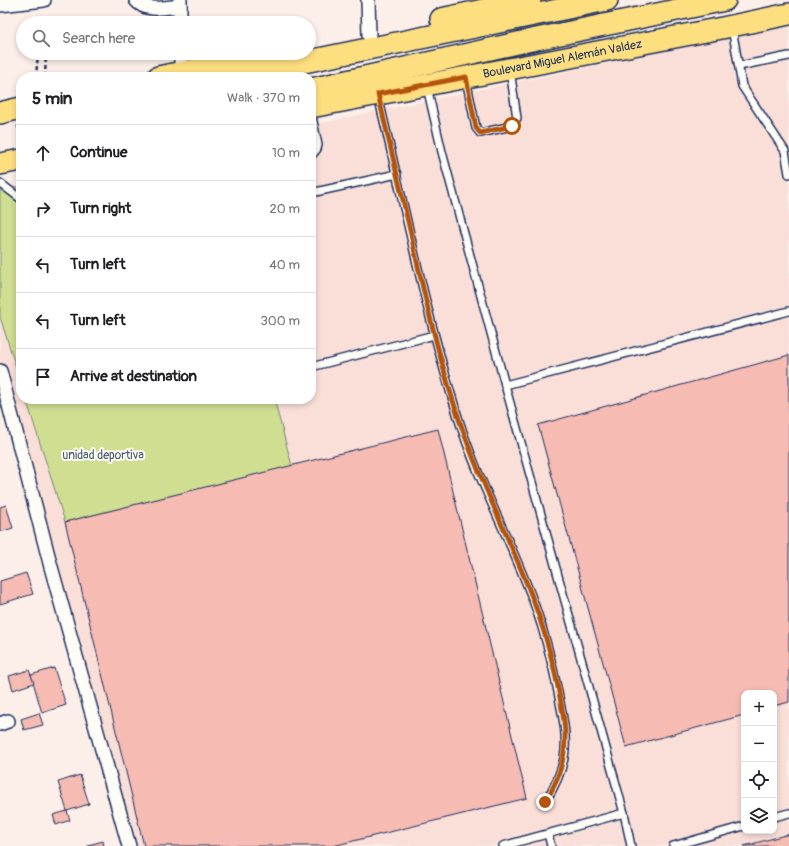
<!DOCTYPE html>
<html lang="en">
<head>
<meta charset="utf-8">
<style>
	:root { --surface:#fff; --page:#f6f6f6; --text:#202124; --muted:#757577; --line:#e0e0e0 }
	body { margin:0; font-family:Pangolin,sans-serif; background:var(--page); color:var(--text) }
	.controls { position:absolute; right:12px; bottom:12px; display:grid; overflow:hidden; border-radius:8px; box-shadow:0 2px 6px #0003 }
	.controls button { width:36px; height:36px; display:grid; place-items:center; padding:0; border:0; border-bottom:1px solid var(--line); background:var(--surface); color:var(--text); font:20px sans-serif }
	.stop { position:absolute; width:12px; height:12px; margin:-9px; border:3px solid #b45309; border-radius:50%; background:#fff }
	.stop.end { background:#b45309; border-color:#fff; box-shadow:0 1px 4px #0008 }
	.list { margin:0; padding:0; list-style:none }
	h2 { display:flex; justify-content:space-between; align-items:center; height:52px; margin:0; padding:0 16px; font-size:17px }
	h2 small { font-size:13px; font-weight:400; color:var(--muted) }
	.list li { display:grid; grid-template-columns:26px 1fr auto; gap:12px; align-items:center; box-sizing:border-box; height:56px; padding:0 16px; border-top:1px solid var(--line) }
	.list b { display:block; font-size:15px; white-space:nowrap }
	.list em { font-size:13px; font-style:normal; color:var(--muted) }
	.icon { flex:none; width:22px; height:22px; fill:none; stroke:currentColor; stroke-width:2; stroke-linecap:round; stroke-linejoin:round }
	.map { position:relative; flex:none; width:789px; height:846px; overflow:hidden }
	.search { position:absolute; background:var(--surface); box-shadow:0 2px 6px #0003; left:16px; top:16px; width:300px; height:44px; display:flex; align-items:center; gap:10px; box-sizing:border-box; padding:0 14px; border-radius:22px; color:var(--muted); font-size:15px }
	.panel { position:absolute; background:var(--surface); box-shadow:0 2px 6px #0003; left:16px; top:72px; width:300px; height:332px; border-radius:16px }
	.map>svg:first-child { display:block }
	.built { fill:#fadfd9; fill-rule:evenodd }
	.green { fill:#cfde91; stroke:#758678 }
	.building { fill:#f6bbb3; stroke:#1b2f5e }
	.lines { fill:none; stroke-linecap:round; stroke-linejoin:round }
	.service-casing { stroke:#1b2f5e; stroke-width:10 }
	.minor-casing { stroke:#1b2f5e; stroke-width:16 }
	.primary-casing { stroke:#1b2f5e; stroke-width:24 }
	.path { stroke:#1b2f5e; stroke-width:2.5; stroke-dasharray:4 3; stroke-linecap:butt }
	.service { stroke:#fdfcf7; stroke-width:7 }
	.minor { stroke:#fdfcf7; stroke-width:13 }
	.primary { stroke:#fedf80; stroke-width:21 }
	.path-bridge { stroke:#1b2f5e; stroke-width:2.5; stroke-dasharray:4 3; stroke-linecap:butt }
	.route { stroke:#b45309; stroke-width:5 }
	.labels { text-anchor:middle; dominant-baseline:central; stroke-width:4; stroke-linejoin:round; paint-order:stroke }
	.street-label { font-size:12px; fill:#1b2f5e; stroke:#fdfcf7 }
	.park-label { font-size:12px; fill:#485b6b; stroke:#fdfcf7 }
</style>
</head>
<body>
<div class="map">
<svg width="789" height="846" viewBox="0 0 789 846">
	<rect width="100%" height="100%" fill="#fcefe9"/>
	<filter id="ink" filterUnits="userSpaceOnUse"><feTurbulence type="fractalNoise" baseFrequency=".025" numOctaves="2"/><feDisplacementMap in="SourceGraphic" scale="8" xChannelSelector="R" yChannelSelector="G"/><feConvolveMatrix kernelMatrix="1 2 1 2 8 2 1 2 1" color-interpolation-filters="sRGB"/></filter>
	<g filter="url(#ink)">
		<!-- built -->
		<path class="built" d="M789,25V846H128L0,389V191L21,186V399H311V125ZM744,693H774V831H744Z"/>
		<!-- green -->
		<g class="green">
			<polygon points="21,186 21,383 0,317 0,191"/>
			<polygon points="26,399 274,399 292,466 65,522"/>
		</g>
		<!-- building -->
		<g class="building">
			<polygon points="789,355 789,702 774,706 774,693 744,693 744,715 626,747 538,425"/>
			<polygon points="438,429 527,798 333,846 144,846 65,522"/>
			<polygon points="6,505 13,528 0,532 0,507"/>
			<polygon points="26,573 33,594 0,604 0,581"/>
			<polygon points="54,668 66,705 42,713 31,675"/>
			<polygon points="29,670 34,683 13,690 9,676"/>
			<polygon points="39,713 43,725 24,730 21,719"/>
			<polygon points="80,775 89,804 67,811 58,782"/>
			<polygon points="67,811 70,820 56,825 53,815"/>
			<polygon points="789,834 789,846 744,846"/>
			<polygon points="103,841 104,846 88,846 88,845"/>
		</g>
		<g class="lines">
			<defs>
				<g id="service">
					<polyline points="732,28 742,86 785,151 789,174"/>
					<polyline points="739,66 789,56"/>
					<polyline points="466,79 476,128 480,133 512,126 517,118 510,70"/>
					<polyline points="427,87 442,152 505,385 624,813 631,846"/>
					<path d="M378,96C404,203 425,312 458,417C478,482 512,542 535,606C545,634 552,662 558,692C562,714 568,736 564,758C561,774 554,788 545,802"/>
					<polyline points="311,112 318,145 317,149 311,156"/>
					<polyline points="0,183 21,199"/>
					<polyline points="311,193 397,174"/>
					<polyline points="311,367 434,335"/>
					<polyline points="505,385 789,311"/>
					<polyline points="774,817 789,813"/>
					<polyline points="548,834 551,846"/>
					<polyline points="503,846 624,813"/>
					<polyline points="673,846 744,826"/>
				</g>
				<g id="minor">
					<path d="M136,0C146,13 167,7 180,6"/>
					<polyline points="180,0 180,23"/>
					<polyline points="368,0 369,35"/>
					<polyline points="0,5 44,0"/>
					<polyline points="181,53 181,72"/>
					<polyline points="0,371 51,567 129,846"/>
					<polyline points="0,724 8,721"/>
				</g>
				<g id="primary">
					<polyline points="441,19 530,0"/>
					<polyline points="158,77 276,53"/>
					<polyline points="231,77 607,0"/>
					<polyline points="311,89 522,42 725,0"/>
					<path id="s1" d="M311,107L722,28L789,14"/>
					<polyline points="0,113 21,108"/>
					<polyline points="0,164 21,160"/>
				</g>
			</defs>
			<!-- service casing -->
			<use href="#service" class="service-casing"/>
			<!-- minor casing -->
			<use href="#minor" class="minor-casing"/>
			<!-- primary casing -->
			<use href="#primary" class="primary-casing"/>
			<!-- path -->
			<g class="path">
				<polyline points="36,77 38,53"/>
				<polyline points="45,77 46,53"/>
			</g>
			<!-- service -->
			<use href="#service" class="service"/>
			<!-- minor -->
			<use href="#minor" class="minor"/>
			<!-- primary -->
			<use href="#primary" class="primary"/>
			<!-- path-bridge -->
			<polyline class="path-bridge" points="21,118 18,127 21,140"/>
		</g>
	</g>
	<g class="lines" filter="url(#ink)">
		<!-- route -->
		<path class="route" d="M512,126L480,133L476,128L466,77L378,94C389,142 401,190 412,239C425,299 439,360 459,419C478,476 505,529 527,584C545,628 557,674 564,721C568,751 561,777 545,802"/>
	</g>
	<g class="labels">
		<!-- street labels -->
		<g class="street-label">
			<text stroke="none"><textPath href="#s1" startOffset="256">Boulevard Miguel Alemán Valdez</textPath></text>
		</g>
		<!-- park labels -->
		<g class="park-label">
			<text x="103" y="455">unidad deportiva</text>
		</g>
	</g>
</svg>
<div class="controls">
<button>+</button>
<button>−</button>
<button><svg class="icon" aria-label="locate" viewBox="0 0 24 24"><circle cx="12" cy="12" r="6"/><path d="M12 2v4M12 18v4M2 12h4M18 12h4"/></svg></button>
<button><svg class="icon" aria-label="layers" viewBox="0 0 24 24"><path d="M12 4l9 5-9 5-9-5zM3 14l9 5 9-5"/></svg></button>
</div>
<div class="stop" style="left:512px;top:126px"></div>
<div class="stop end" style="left:545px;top:802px"></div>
<div class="search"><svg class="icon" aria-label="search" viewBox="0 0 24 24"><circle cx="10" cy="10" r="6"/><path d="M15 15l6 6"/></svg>Search here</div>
<section class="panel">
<h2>5 min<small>Walk · 370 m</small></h2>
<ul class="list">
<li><svg class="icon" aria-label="ahead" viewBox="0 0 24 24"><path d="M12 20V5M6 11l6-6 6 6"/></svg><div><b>Continue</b></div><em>10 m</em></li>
<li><svg class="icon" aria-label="right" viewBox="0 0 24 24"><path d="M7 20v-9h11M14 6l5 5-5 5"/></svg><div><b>Turn right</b></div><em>20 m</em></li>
<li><svg class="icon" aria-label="left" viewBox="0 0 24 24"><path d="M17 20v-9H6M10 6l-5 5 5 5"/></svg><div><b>Turn left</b></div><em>40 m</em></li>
<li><svg class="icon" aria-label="left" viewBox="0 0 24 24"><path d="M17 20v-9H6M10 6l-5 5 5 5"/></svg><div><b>Turn left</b></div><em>300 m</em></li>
<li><svg class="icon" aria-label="arrive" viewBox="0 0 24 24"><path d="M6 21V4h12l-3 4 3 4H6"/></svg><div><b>Arrive at destination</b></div></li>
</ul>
</section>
</div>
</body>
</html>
